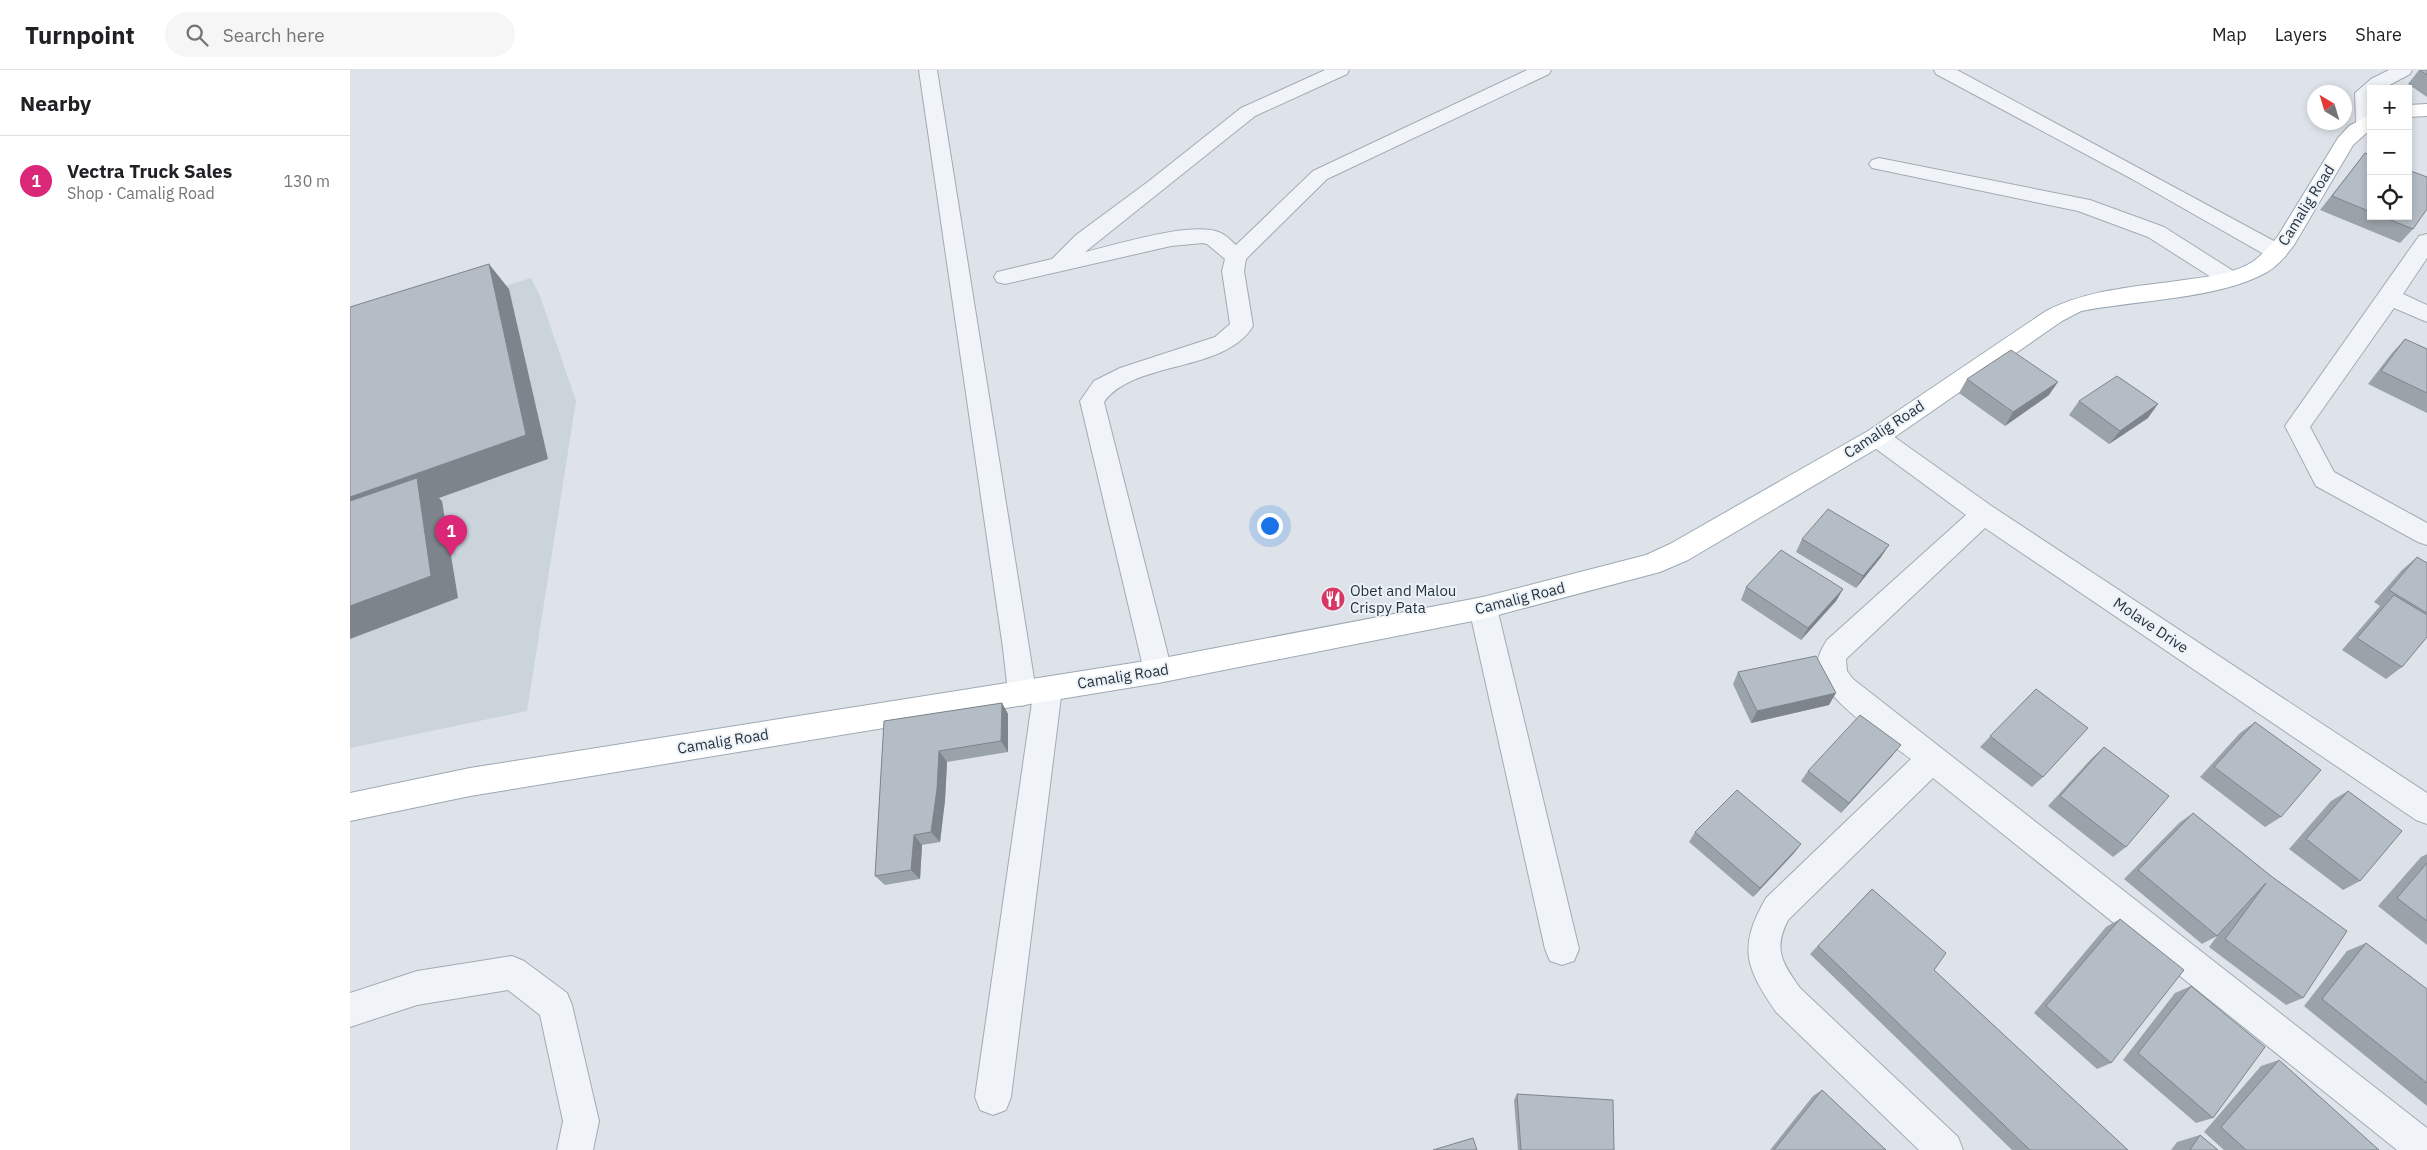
<!DOCTYPE html>
<html lang="en">
<head>
<meta charset="utf-8">
<style>
	:root { --surface:#fff; --page:#f6f6f6; --text:#202124; --muted:#757577; --line:#e0e0e0; --accent:#db2777 }
	body { margin:0; font-family:"IBM Plex Sans",sans-serif; background:var(--page); color:var(--text) }
	.controls { position:absolute; right:15px; top:15px; display:grid; overflow:hidden; border-radius:0px; box-shadow:0 2px 8px #0003 }
	.controls button { width:45px; height:45px; display:grid; place-items:center; padding:0; border:0; border-bottom:1px solid var(--line); background:var(--surface); color:var(--text); font:25px sans-serif }
	.compass { position:absolute; left:1957px; top:15px; width:45px; height:45px; border-radius:50%; background:var(--surface); box-shadow:0 2px 8px #0003; rotate:322deg }
	.you { position:absolute; left:919px; top:455px; width:18px; height:18px; margin:-12px; border:4px solid #fff; border-radius:50%; background:#1a73e8; box-shadow:0 0 0 8px #1a73e833 }
	.badge { display:grid; place-items:center; width:32px; height:32px; border-radius:50%; background:var(--accent); color:#fff; font-size:16px; font-weight:700 }
	.pin { position:absolute; translate:-50% -41px; filter:drop-shadow(0 1px 2px #0008) }
	.pin::after { content:''; position:absolute; top:26px; width:18px; height:15px; background:inherit; clip-path:polygon(0 0,100% 0,50% 100%) }
	.list { margin:0; padding:0; list-style:none }
	h2 { display:flex; justify-content:space-between; align-items:center; height:65px; margin:0; padding:0 20px; font-size:21px }
	h2 small { font-size:16px; font-weight:400; color:var(--muted) }
	.list li { display:grid; grid-template-columns:32px 1fr auto; gap:15px; align-items:center; box-sizing:border-box; height:90px; padding:0 20px; border-top:1px solid var(--line) }
	.list b { display:block; font-size:19px; white-space:nowrap }
	.list p { margin:0; font-size:16px; white-space:nowrap; color:var(--muted) }
	.list em { font-size:16px; font-style:normal; color:var(--muted) }
	.icon { flex:none; width:28px; height:28px; fill:none; stroke:currentColor; stroke-width:2; stroke-linecap:round; stroke-linejoin:round }
	.map { position:relative; flex:none; width:2077px; height:1080px; overflow:hidden }
	header { display:flex; align-items:center; gap:30px; box-sizing:border-box; height:70px; padding:0 25px; background:var(--surface); border-bottom:1px solid var(--line) }
	header strong { font-size:24px }
	nav { display:flex; gap:28px; margin-inline-start:auto; font-size:18px }
	.search { width:350px; height:45px; background:var(--page); display:flex; align-items:center; gap:12px; box-sizing:border-box; padding:0 18px; border-radius:28px; color:var(--muted); font-size:19px }
	main { display:flex }
	aside { flex:1; background:var(--surface) }
	.map>svg:first-child { display:block }
	.built { fill:#cbd3db }
	.lines { fill:none; stroke-linecap:round; stroke-linejoin:round }
	.minor-casing { stroke:#a2abb3; stroke-width:2 }
	.major-casing { stroke:#9ca9b5; stroke-width:2 }
	.minor { fill:#f0f3f7; fill-rule:evenodd }
	.major { fill:#fff; fill-rule:evenodd }
	.wall { fill:#9ba3aa }
	.shaded-wall { fill:#7e848b }
	.building { fill:#b4bdc6; stroke:#7e848b }
	.labels { text-anchor:middle; dominant-baseline:central; stroke-width:4; stroke-linejoin:round; paint-order:stroke }
	.street-label { font-size:15px; fill:#253341; stroke:#edf2f6 }
	.poi-label { font-size:15px; fill:#253341; stroke:#edf2f6; text-anchor:start }
</style>
</head>
<body>
<header>
<strong>Turnpoint</strong>
<div class="search"><svg class="icon" aria-label="search" viewBox="0 0 24 24"><circle cx="10" cy="10" r="6"/><path d="M15 15l6 6"/></svg>Search here</div>
<nav><a>Map</a><a>Layers</a><a>Share</a></nav>
</header>
<main>
<aside>
<h2>Nearby<small></small></h2>
<ul class="list">
<li><span class="badge">1</span><div><b>Vectra Truck Sales</b><p>Shop · Camalig Road</p></div><em>130 m</em></li>
</ul>
</aside>
<div class="map">
<svg width="2077" height="1080" viewBox="0 0 2077 1080">
	<rect width="100%" height="100%" fill="#dde3e9"/>
	<!-- built -->
	<polygon class="built" points="181,208 190,226 226,331 177,641 0,678 0,266"/>
	<g class="lines">
		<defs>
			<g id="minor">
				<polygon points="569,0 587,0 685,615 688,610 698,607 708,610 712,619 661,1027 656,1040 643,1045 630,1040 625,1027 682,632 672,636 662,632 658,623 653,578"/>
				<path d="M975,0H999L997,4L905,46L735,182C766,175 843,150 871,163C876,165 881,171 886,175L963,101L1177,0H1201L1199,4L977,109L896,189L894,201L903,256C875,303 784,290 754,332L822,601L818,610L808,613L798,610L794,601L730,331L744,311L770,298L865,267L880,254L872,201L875,189L857,174L853,173L821,176L655,214L647,212L644,207L647,202L702,189L726,165L799,111L891,38Z"/>
				<polygon points="1584,0 1607,0 1935,177 1938,182 1935,187 1927,189 1919,187 1782,109 1586,4"/>
				<polygon points="2039,0 2062,0 2060,4 2032,19 2021,19 2021,57 2009,56 2006,52 2005,23 2021,9"/>
				<polygon points="1529,88 1740,130 1814,157 1888,204 1891,209 1888,214 1880,216 1872,214 1798,167 1728,141 1522,98 1519,94 1522,90"/>
				<polygon points="2077,164 2077,188 2053,224 2077,235 2077,252 2044,238 1960,357 1984,402 2077,453 2077,475 2068,472 1966,416 1935,356 2069,166"/>
				<path d="M1527,358L1536,361L1643,437L2077,723V754L2066,750L1635,458L1496,589L1497,601L1503,609L2077,1058V1080H2047L1583,708L1438,850C1423,879 1432,893 1450,918L1608,1067L1613,1080H1569L1426,942C1395,897 1388,877 1416,828L1561,689C1536,670 1473,629 1468,599C1466,588 1472,578 1477,570L1616,445L1518,373L1515,367L1518,361Z"/>
				<polygon points="1133,527 1143,530 1147,538 1229,879 1224,891 1212,895 1200,891 1195,879 1119,538 1123,530"/>
				<polygon points="162,886 174,891 217,923 222,935 249,1051 243,1080 207,1080 213,1051 190,945 158,920 67,935 0,957 0,923 67,901"/>
			</g>
			<g id="major">
				<polygon points="2077,34 2077,46 2058,47 2058,35"/>
				<path d="M2021,44V59L2003,75L1944,175C1936,185 1928,196 1917,202C1870,229 1786,230 1731,241L1712,251L1536,373L1338,490L1310,502L1133,549L808,613L120,726L0,751V723L120,698L808,589L1133,527L1296,485L1320,474L1518,361L1696,241C1738,219 1787,217 1834,210C1857,207 1884,204 1904,191C1913,184 1921,175 1928,166L1988,68L1999,56Z"/>
			</g>
		</defs>
		<!-- minor casing -->
		<use href="#minor" class="minor-casing"/>
		<!-- major casing -->
		<use href="#major" class="major-casing"/>
		<!-- minor -->
		<use href="#minor" class="minor"/>
		<!-- major -->
		<use href="#major" class="major"/>
	</g>
	<!-- wall -->
	<g class="wall">
		<polygon points="2069,0 2077,0 2077,27 2058,14"/>
		<polygon points="2015,83 2021,85 2021,146 2058,146 2063,159 2050,173 1970,140"/>
		<polygon points="2055,269 2077,279 2077,343 2018,314 2042,283"/>
		<polygon points="1617,309 1699,325 1655,356 1609,323"/>
		<polygon points="1729,331 1798,348 1759,374 1719,345"/>
		<polygon points="1452,469 1539,475 1531,487 1506,518 1446,482"/>
		<polygon points="2067,487 2077,493 2077,567 2052,597 2036,609 1992,580 2030,536 2024,532 2052,500"/>
		<polygon points="1396,517 1493,519 1486,531 1451,570 1391,530"/>
		<polygon points="1388,602 1479,635 1401,653 1383,614"/>
		<polygon points="1686,619 1693,707 1682,717 1630,677"/>
		<polygon points="652,633 658,644 658,682 597,692 595,730 590,772 572,775 570,809 535,815 525,806 534,651"/>
		<polygon points="1905,652 1931,747 1915,757 1850,707 1890,663"/>
		<polygon points="1754,677 1776,777 1763,787 1698,736 1742,688"/>
		<polygon points="1542,686 1491,743 1451,711 1458,701"/>
		<polygon points="1998,721 2010,811 1993,820 1939,779 1981,731"/>
		<polygon points="1843,743 1921,806 1953,928 1936,935 1859,877 1867,866 1852,874 1774,809 1829,753"/>
		<polygon points="1345,762 1451,774 1444,783 1403,827 1339,772"/>
		<polygon points="2077,784 2077,875 2028,836 2071,787"/>
		<polygon points="1522,819 1584,900 1778,1080 1662,1080 1460,884"/>
		<polygon points="1770,849 1761,993 1747,999 1684,943 1756,857"/>
		<polygon points="2016,873 2077,919 2077,1036 1954,936 1997,881"/>
		<polygon points="1841,916 1863,1048 1846,1053 1773,990 1825,923"/>
		<polygon points="1929,990 2029,1080 1874,1080 1854,1062 1911,996"/>
		<polygon points="1472,1020 1536,1080 1420,1080 1463,1026"/>
		<polygon points="1167,1024 1264,1080 1168,1080 1164,1030"/>
		<polygon points="1850,1065 1868,1080 1821,1080 1827,1072"/>
	</g>
	<!-- shaded-wall -->
	<g class="shaded-wall">
		<polygon points="139,194 159,219 198,389 89,428 92,431 108,528 0,569 0,427"/>
		<polygon points="1708,312 1699,325 1655,356 1663,342"/>
		<polygon points="1808,334 1798,348 1759,374 1770,361"/>
		<polygon points="1539,475 1531,487 1506,518 1513,506"/>
		<polygon points="1493,519 1486,531 1451,570 1458,558"/>
		<polygon points="1486,623 1479,635 1401,653 1407,641"/>
		<polygon points="652,633 658,644 658,682 651,671"/>
		<polygon points="1551,675 1542,686 1491,743 1499,733"/>
		<polygon points="589,681 597,692 595,730 590,772 581,762"/>
		<polygon points="564,765 572,775 570,809 561,800"/>
		<polygon points="1451,774 1444,783 1403,827 1410,818"/>
	</g>
	<!-- building -->
	<g class="building">
		<polygon points="2070,0 2077,0 2077,5"/>
		<polygon points="2015,83 2021,85 2021,142 1982,126"/>
		<polygon points="2058,100 2077,107 2077,139 2063,159 2031,146 2058,146"/>
		<polygon points="139,194 176,365 0,427 0,237"/>
		<polygon points="2055,269 2077,279 2077,323 2031,301"/>
		<polygon points="1661,280 1708,312 1663,342 1617,309"/>
		<polygon points="1767,306 1808,334 1770,361 1729,331"/>
		<polygon points="67,408 81,506 0,536 0,431"/>
		<polygon points="1478,439 1539,475 1513,506 1452,469"/>
		<polygon points="1431,480 1493,519 1458,558 1396,517"/>
		<polygon points="2067,487 2077,493 2077,543 2039,520"/>
		<polygon points="2044,525 2077,545 2077,567 2052,597 2007,568"/>
		<polygon points="1466,586 1486,623 1407,641 1388,602"/>
		<polygon points="1686,619 1738,658 1693,707 1640,666"/>
		<polygon points="652,633 651,671 589,681 587,719 581,762 564,765 561,800 525,806 534,651"/>
		<polygon points="1510,645 1551,675 1499,733 1458,701"/>
		<polygon points="1905,652 1971,700 1931,747 1864,697"/>
		<polygon points="1754,677 1819,726 1776,777 1710,726"/>
		<polygon points="1387,720 1451,774 1410,818 1345,762"/>
		<polygon points="1998,721 2052,761 2010,811 1956,769"/>
		<polygon points="1843,743 1921,806 1997,861 1953,928 1875,869 1916,813 1867,866 1788,800"/>
		<polygon points="2077,793 2077,851 2047,828"/>
		<polygon points="1522,819 1596,883 1584,900 1778,1080 1680,1080 1468,876"/>
		<polygon points="1770,849 1834,900 1761,993 1696,936"/>
		<polygon points="2016,873 2077,919 2077,1013 1972,929"/>
		<polygon points="1841,916 1915,977 1863,1048 1788,983"/>
		<polygon points="1929,990 2029,1080 1896,1080 1871,1057"/>
		<polygon points="1472,1020 1536,1080 1424,1080"/>
		<polygon points="1167,1024 1263,1030 1264,1080 1171,1080"/>
		<polygon points="1850,1065 1868,1080 1840,1080"/>
		<polygon points="1123,1068 1127,1080 1083,1080"/>
	</g>
	<!-- icons -->
	<defs>
		<symbol id="restaurant-disc" viewBox="-11 -11 22 22"><circle r="9.5" fill="#d93763" stroke="#edf2f6"/><path d="M-5-6h1v4h1v-4h1v4h1v-4h1v5L-1.5 .5V6h-2V.5L-5-1ZM5-6V6H3V1.5H1.5Q1.5-4 5-6Z" fill="#fff"/></symbol>
	</defs>
	<g fill-rule="evenodd">
		<use href="#restaurant-disc" x="969" y="515" width="28" height="28"/>
	</g>
	<g class="labels">
		<!-- street labels -->
		<g class="street-label">
			<text transform="translate(1956 135) rotate(-58)">Camalig Road</text>
			<text transform="translate(1534 359) rotate(-33)">Camalig Road</text>
			<text transform="translate(1170 528) rotate(-14)">Camalig Road</text>
			<text transform="translate(1801 555) rotate(34)">Molave Drive</text>
			<text transform="translate(773 606) rotate(-9)">Camalig Road</text>
			<text transform="translate(373 671) rotate(-9)">Camalig Road</text>
		</g>
		<!-- poi labels -->
		<g class="poi-label">
			<text x="1000" y="520">Obet and Malou<tspan x="1000" dy="17">Crispy Pata</tspan></text>
		</g>
	</g>
</svg>
<div class="controls">
<button>+</button>
<button>−</button>
<button><svg class="icon" aria-label="locate" viewBox="0 0 24 24"><circle cx="12" cy="12" r="6"/><path d="M12 2v4M12 18v4M2 12h4M18 12h4"/></svg></button>
</div>
<svg class="compass" viewBox="-18 -18 36 36"><path d="M0-13l5 13h-10z" fill="#e53935"/><path d="M0 13l5-13h-10z" fill="#757577"/></svg>
<div class="you"></div>
<div class="pin badge" style="left:101px;top:486px">1</div>
</div>
</main>
</body>
</html>
